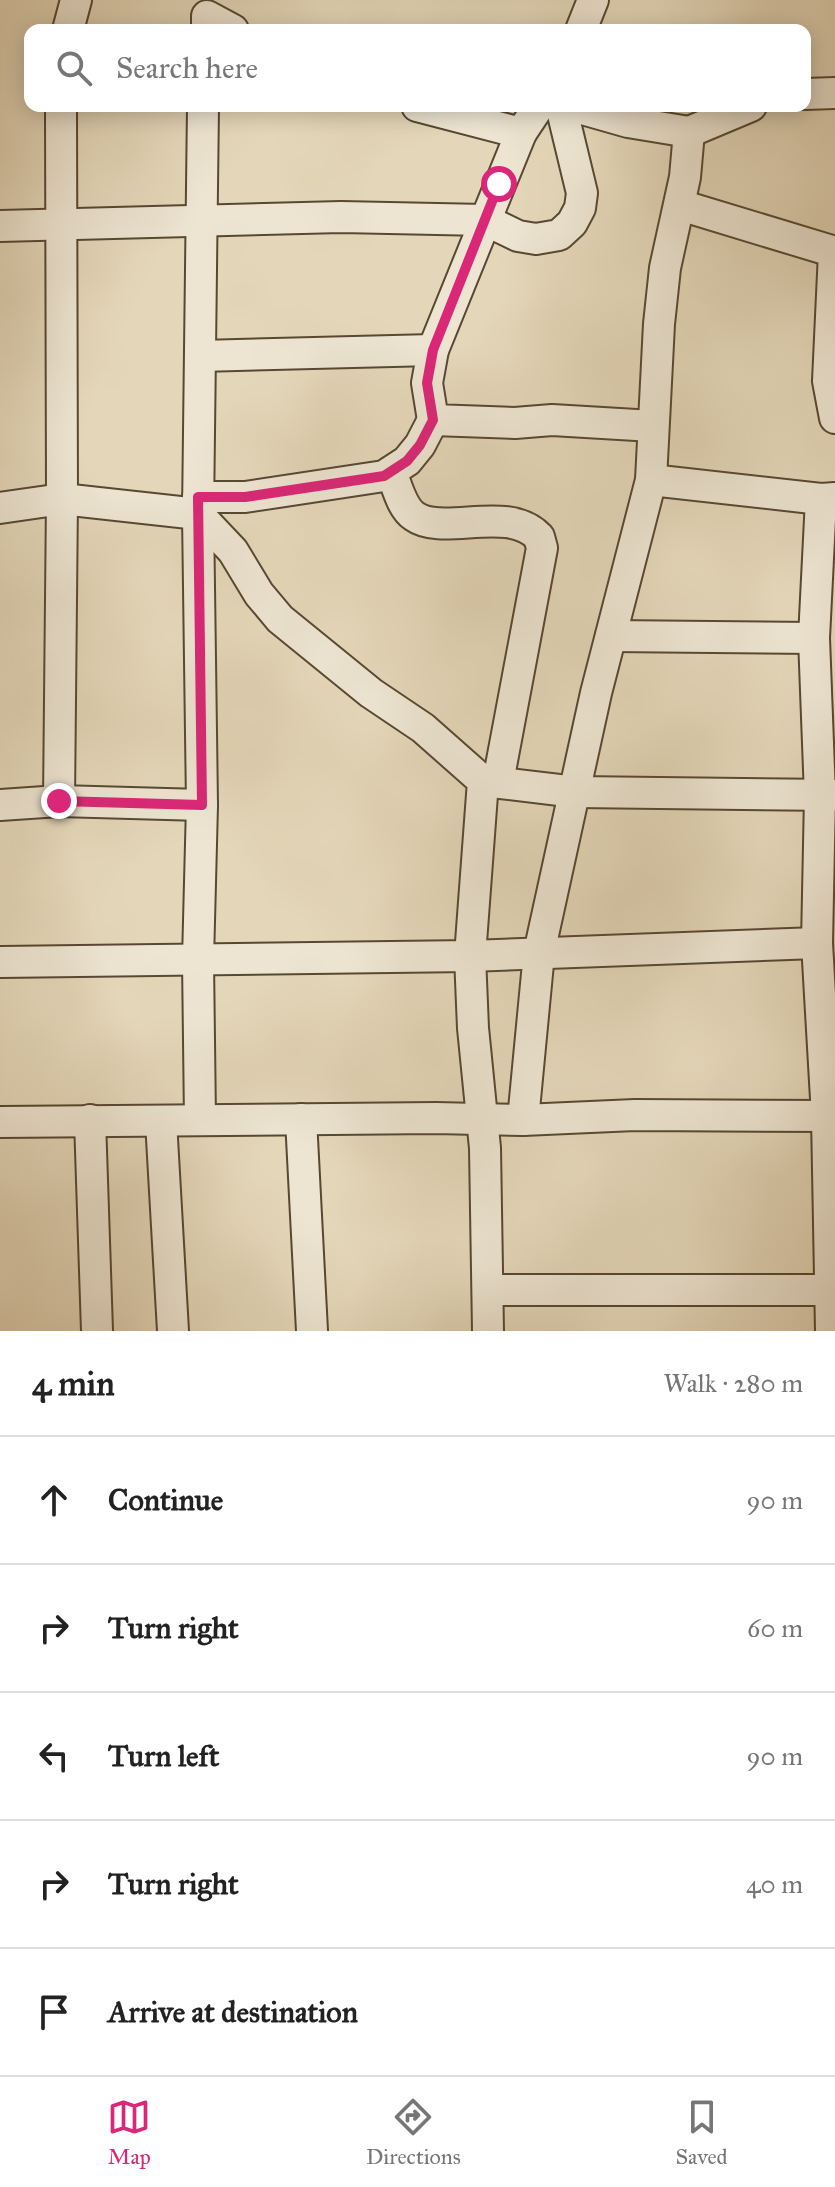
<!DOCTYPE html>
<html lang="en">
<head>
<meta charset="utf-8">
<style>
	:root { --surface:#fff; --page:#f6f6f6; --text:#222; --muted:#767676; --line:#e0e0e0; --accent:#db2777 }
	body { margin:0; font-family:"IM FELL Great Primer",serif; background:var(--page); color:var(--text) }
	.stop { position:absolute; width:24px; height:24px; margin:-18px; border:6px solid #db2777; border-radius:50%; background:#fff }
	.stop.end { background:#db2777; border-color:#fff; box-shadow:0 2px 8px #0008 }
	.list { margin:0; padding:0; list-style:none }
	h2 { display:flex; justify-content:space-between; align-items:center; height:104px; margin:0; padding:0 32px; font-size:34px }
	h2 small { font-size:26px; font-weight:400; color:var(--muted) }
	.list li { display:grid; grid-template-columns:52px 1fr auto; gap:24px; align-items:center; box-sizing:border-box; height:128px; padding:0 32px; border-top:2px solid var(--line) }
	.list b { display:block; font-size:30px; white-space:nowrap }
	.list em { font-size:26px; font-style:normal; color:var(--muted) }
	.icon { flex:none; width:44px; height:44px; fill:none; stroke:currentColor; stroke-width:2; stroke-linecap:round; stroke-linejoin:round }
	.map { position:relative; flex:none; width:835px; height:1331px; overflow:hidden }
	.search { position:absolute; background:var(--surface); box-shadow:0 4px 20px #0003; left:24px; right:24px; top:24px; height:88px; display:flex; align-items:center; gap:20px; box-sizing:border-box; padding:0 28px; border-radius:16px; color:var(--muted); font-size:30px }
	.sheet { height:744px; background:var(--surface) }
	nav { display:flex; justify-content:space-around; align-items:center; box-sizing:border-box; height:112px; border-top:2px solid var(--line); background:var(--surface); font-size:22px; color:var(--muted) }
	nav a { display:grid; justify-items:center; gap:4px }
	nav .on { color:var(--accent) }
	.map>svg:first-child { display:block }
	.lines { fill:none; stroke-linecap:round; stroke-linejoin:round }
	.minor-casing { stroke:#584832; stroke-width:34 }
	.minor { stroke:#ede5d2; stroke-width:30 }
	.route { stroke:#db2777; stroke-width:10 }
</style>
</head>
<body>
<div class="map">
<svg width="835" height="1331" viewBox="0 0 835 1331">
	<rect width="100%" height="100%" fill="#e4d7b9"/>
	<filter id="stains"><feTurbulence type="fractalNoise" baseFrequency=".0025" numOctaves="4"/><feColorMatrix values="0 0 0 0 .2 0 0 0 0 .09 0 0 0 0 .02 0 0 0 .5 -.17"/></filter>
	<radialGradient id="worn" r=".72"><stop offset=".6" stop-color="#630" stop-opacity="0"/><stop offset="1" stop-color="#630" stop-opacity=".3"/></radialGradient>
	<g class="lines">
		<defs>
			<g id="minor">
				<polyline points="68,30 76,0"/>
				<polyline points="207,30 207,16 233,30"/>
				<polyline points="581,30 593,0"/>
				<polyline points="805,94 835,93"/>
				<polyline points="417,106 521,133 539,106"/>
				<polyline points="689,132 751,106"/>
				<polyline points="521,133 433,350 427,383 433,420 515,423 552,420 653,426"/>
				<polyline points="680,205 835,252"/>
				<polyline points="0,226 341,217 485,220 518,236 536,239 559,235 572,223 580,208 582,193 561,106"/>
				<polyline points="834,252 828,381 835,418"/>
				<polyline points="200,356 433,350"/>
				<path d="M391,472C397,485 401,507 414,516C443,537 508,504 539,537L542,548L498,782"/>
				<polyline points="651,480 821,499 835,498"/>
				<polyline points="198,497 245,497 384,476 407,461 420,445 433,420"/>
				<polyline points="821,499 814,638 820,796 817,943 827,1116 831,1331"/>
				<polyline points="0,508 62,499 198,514 233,551 259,594 280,619 371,693 423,728 483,781 470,956 473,1028 485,1148 488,1331"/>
				<polyline points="611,636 814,638"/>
				<polyline points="483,781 576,792 835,795"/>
				<polyline points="59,801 62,499 61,106"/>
				<polyline points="0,805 59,801 202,805"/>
				<polyline points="0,962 470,956 817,943"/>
				<polyline points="301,1119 312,1331"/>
				<polyline points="90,1120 97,1331"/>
				<polyline points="200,1120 198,960 202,805 198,514 203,106"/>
				<polyline points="523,1120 539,953 596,693 651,480 659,324 665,268 685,177 689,132 628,122 572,106"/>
				<polyline points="161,1121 173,1331"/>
				<polyline points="0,1122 436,1118 523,1120 635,1115 835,1116"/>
				<polyline points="488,1290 830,1290"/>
			</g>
		</defs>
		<!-- minor casing -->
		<use href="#minor" class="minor-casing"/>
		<!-- minor -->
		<use href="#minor" class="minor"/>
	</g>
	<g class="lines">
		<!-- route -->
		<polyline class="route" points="59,801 202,805 198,497 245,497 384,476 407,461 420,445 433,420 427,383 433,350 499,184"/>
	</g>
	<rect width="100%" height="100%" filter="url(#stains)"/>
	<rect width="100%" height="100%" fill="url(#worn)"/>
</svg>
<div class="stop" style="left:499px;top:184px"></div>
<div class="stop end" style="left:59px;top:801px"></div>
<div class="search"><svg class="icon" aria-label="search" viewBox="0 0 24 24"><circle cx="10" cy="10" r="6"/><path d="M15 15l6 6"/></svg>Search here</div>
</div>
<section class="sheet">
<h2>4 min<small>Walk · 280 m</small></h2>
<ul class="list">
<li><svg class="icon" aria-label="ahead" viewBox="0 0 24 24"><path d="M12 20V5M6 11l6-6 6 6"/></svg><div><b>Continue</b></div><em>90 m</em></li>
<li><svg class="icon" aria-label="right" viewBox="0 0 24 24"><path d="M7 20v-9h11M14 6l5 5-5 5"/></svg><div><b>Turn right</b></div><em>60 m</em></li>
<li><svg class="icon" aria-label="left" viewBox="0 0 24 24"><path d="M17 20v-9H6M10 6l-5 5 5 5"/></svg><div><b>Turn left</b></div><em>90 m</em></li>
<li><svg class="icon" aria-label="right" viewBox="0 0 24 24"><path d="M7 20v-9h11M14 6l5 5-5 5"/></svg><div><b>Turn right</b></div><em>40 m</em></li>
<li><svg class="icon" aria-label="arrive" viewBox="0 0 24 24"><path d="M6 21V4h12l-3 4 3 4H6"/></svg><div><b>Arrive at destination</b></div></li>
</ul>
</section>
<nav>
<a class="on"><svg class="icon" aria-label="map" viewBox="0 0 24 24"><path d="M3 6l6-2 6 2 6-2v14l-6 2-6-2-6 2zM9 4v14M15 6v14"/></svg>Map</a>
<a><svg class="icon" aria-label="directions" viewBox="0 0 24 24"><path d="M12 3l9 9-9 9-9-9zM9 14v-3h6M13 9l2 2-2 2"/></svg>Directions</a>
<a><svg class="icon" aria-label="saved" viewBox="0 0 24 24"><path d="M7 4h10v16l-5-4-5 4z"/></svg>Saved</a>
</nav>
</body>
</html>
